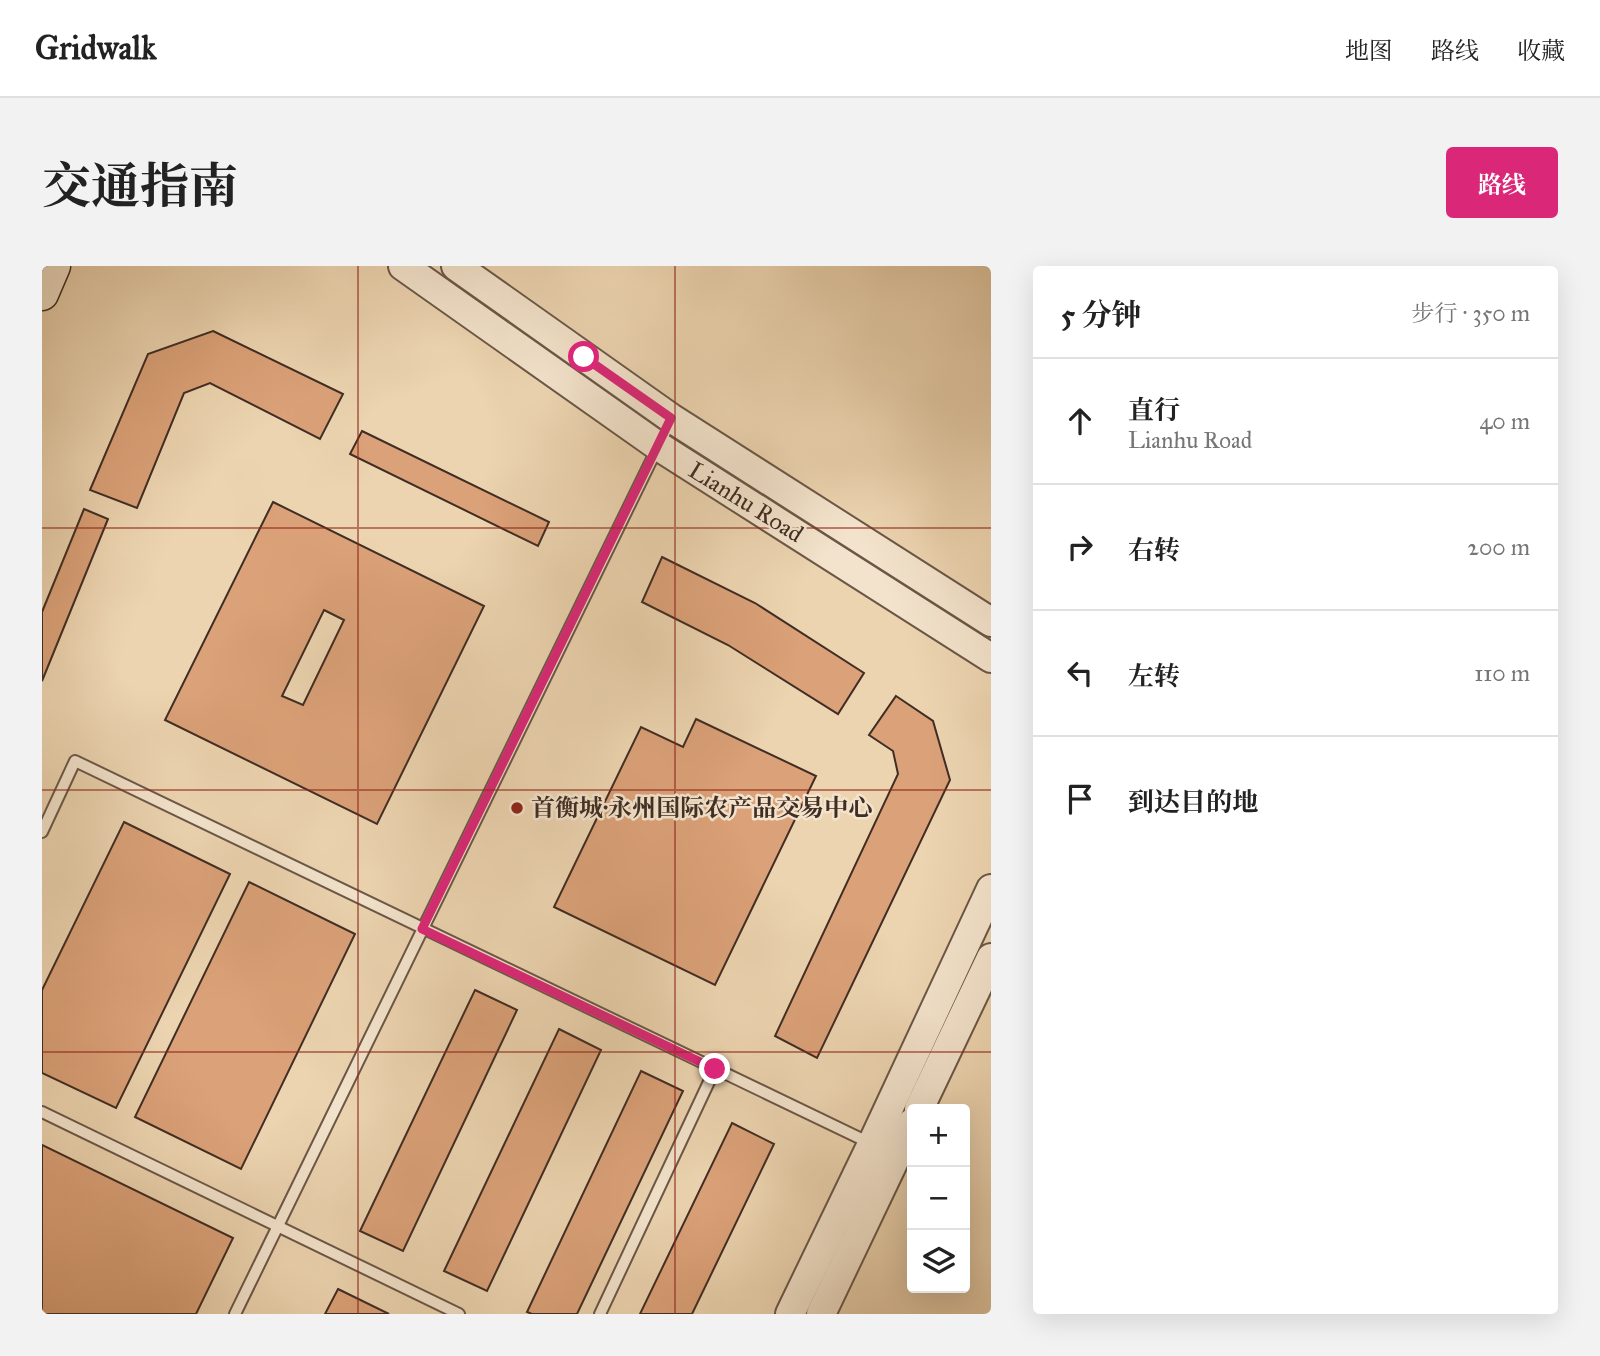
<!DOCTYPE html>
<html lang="zh">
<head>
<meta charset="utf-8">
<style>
	:root { --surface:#fff; --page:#f2f2f2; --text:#222; --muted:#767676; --line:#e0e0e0; --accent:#db2777 }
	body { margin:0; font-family:"IM FELL Great Primer","Noto Serif SC",serif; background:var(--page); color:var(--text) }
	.controls { position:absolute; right:21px; bottom:21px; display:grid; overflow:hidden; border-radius:7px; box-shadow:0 7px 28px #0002 }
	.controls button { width:63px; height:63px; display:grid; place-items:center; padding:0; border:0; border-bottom:2px solid var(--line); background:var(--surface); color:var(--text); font:35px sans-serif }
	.stop { position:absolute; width:21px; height:21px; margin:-16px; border:5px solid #db2777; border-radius:50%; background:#fff }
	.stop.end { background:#db2777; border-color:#fff; box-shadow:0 2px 7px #0008 }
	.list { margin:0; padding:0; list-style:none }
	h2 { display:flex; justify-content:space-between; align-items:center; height:91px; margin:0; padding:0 28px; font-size:30px }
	h2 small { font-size:23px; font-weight:400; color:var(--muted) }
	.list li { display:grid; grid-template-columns:46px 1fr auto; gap:21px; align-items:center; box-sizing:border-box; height:126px; padding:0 28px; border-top:2px solid var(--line) }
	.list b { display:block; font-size:26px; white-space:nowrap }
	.list p { margin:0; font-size:23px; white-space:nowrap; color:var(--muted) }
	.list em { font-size:23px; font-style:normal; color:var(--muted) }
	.icon { flex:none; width:38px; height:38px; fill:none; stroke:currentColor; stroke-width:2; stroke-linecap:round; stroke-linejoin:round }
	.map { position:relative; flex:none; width:949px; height:1048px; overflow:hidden; border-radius:7px }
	header { display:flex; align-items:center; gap:42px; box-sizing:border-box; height:98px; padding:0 35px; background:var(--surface); border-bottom:2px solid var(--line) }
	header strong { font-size:33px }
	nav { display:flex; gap:38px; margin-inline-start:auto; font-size:24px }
	.intro { display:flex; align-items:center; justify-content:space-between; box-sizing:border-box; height:168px; padding:0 42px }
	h1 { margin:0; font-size:49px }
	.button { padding:18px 32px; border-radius:7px; background:var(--accent); color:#fff; font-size:24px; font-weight:700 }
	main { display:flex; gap:42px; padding:0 42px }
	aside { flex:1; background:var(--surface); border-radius:7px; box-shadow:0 7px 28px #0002 }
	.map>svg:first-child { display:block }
	.building { fill:#dba178; stroke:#402d24; stroke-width:2; fill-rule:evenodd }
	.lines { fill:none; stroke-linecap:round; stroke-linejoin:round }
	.service-casing { stroke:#6b5747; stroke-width:14 }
	.tertiary-casing { stroke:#6b5747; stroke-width:32 }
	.secondary-casing { stroke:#402d24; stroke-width:35 }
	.service { stroke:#f3e3cc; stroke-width:10 }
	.tertiary { stroke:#f3e3cc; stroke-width:28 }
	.secondary { stroke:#f3e3cc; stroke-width:32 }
	.route { stroke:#db2777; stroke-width:9 }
	.grid { fill:none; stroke:#8f2418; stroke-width:2; stroke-opacity:0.55 }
	.poi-dot { fill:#8f2418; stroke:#f3e3cc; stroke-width:2.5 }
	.labels { text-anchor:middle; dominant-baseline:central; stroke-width:5; stroke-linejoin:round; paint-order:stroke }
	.street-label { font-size:24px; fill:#402d24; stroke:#f3e3cc }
	.poi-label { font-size:24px; font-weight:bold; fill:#402d24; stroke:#f3e3cc; text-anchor:start }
</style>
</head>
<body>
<header>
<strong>Gridwalk</strong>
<nav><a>地图</a><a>路线</a><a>收藏</a></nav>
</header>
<div class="intro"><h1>交通指南</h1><a class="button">路线</a></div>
<main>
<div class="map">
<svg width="949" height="1048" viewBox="0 0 949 1048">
	<rect width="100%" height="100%" fill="#ecd4b0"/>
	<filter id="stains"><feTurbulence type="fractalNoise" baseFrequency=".00286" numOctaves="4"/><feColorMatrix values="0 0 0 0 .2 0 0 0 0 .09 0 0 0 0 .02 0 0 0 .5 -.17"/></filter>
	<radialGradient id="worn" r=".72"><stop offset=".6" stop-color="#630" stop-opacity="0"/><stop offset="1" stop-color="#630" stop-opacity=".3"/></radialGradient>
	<!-- building -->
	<g class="building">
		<polygon points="171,65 301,128 278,173 168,117 142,127 95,242 48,224 106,88"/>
		<polygon points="320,165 507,256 496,280 308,188"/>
		<path d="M231,236L442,340L335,558L123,454ZM282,344L302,354L261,439L240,430Z"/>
		<polygon points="42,243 66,253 0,415 0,346"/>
		<polygon points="620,291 713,337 822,407 796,448 686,379 600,336"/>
		<polygon points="854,430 891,455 908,514 775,792 733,770 856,508 851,485 827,469"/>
		<polygon points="654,453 774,510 673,719 512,641 599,461 641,481"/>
		<polygon points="82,556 188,608 74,842 0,807 0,724"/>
		<polygon points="207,616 313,668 199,903 93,851"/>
		<polygon points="433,724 475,744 361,985 318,965"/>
		<polygon points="517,763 559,784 445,1025 402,1005"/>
		<polygon points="599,805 641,825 535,1048 490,1048 485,1046"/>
		<polygon points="690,857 732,878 650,1048 598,1048"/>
		<polygon points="0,879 191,972 154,1048 0,1048"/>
		<polygon points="296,1023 347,1048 283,1048"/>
	</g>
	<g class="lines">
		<defs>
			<g id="service">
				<polyline points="0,566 33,495 830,878"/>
				<polyline points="0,846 417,1048"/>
				<polyline points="193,1048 629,154"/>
				<polyline points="558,1048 673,803"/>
			</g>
			<g id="tertiary">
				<polyline points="361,0 616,180 949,392"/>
				<polyline points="414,0 629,152 949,356"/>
				<polyline points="877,843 949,692"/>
				<polyline points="748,1048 830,878 949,623"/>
				<polyline points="779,1048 870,857"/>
			</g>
			<polyline id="secondary" points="0,28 12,0"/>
		</defs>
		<!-- service casing -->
		<use href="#service" class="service-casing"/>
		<!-- tertiary casing -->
		<use href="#tertiary" class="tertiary-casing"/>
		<!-- secondary casing -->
		<use href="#secondary" class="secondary-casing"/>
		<!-- service -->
		<use href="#service" class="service"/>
		<!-- tertiary -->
		<use href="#tertiary" class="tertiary"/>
		<!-- secondary -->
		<use href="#secondary" class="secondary"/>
	</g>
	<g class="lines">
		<!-- route -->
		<polyline class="route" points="542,91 629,152 380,663 673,803"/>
	</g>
	<!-- grid -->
	<path class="grid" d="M316,0V1048M633,0V1048M0,262H949M0,524H949M0,786H949"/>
	<!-- markers -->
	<circle class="poi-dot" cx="475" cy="542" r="7"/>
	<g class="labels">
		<!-- street labels -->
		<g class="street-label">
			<text transform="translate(704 236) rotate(32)">Lianhu Road</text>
		</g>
		<!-- poi labels -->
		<g class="poi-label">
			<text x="489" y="542">首衡城·永州国际农产品交易中心</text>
		</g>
	</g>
	<rect width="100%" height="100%" filter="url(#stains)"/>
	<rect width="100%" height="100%" fill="url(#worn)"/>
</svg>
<div class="controls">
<button>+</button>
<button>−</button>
<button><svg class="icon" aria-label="layers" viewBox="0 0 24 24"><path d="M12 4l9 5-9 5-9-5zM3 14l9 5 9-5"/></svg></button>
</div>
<div class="stop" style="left:542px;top:91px"></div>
<div class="stop end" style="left:673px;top:803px"></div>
</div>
<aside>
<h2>5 分钟<small>步行 · 350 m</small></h2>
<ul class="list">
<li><svg class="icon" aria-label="ahead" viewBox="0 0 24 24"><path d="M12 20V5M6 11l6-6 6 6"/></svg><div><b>直行</b><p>Lianhu Road</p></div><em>40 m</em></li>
<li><svg class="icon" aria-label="right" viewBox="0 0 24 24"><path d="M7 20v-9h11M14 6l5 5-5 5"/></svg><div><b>右转</b></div><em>200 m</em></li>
<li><svg class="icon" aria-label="left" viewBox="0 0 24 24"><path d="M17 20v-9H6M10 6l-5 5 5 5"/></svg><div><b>左转</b></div><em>110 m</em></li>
<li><svg class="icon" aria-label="arrive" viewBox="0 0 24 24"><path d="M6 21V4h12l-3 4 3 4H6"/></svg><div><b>到达目的地</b></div></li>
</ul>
</aside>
</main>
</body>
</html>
